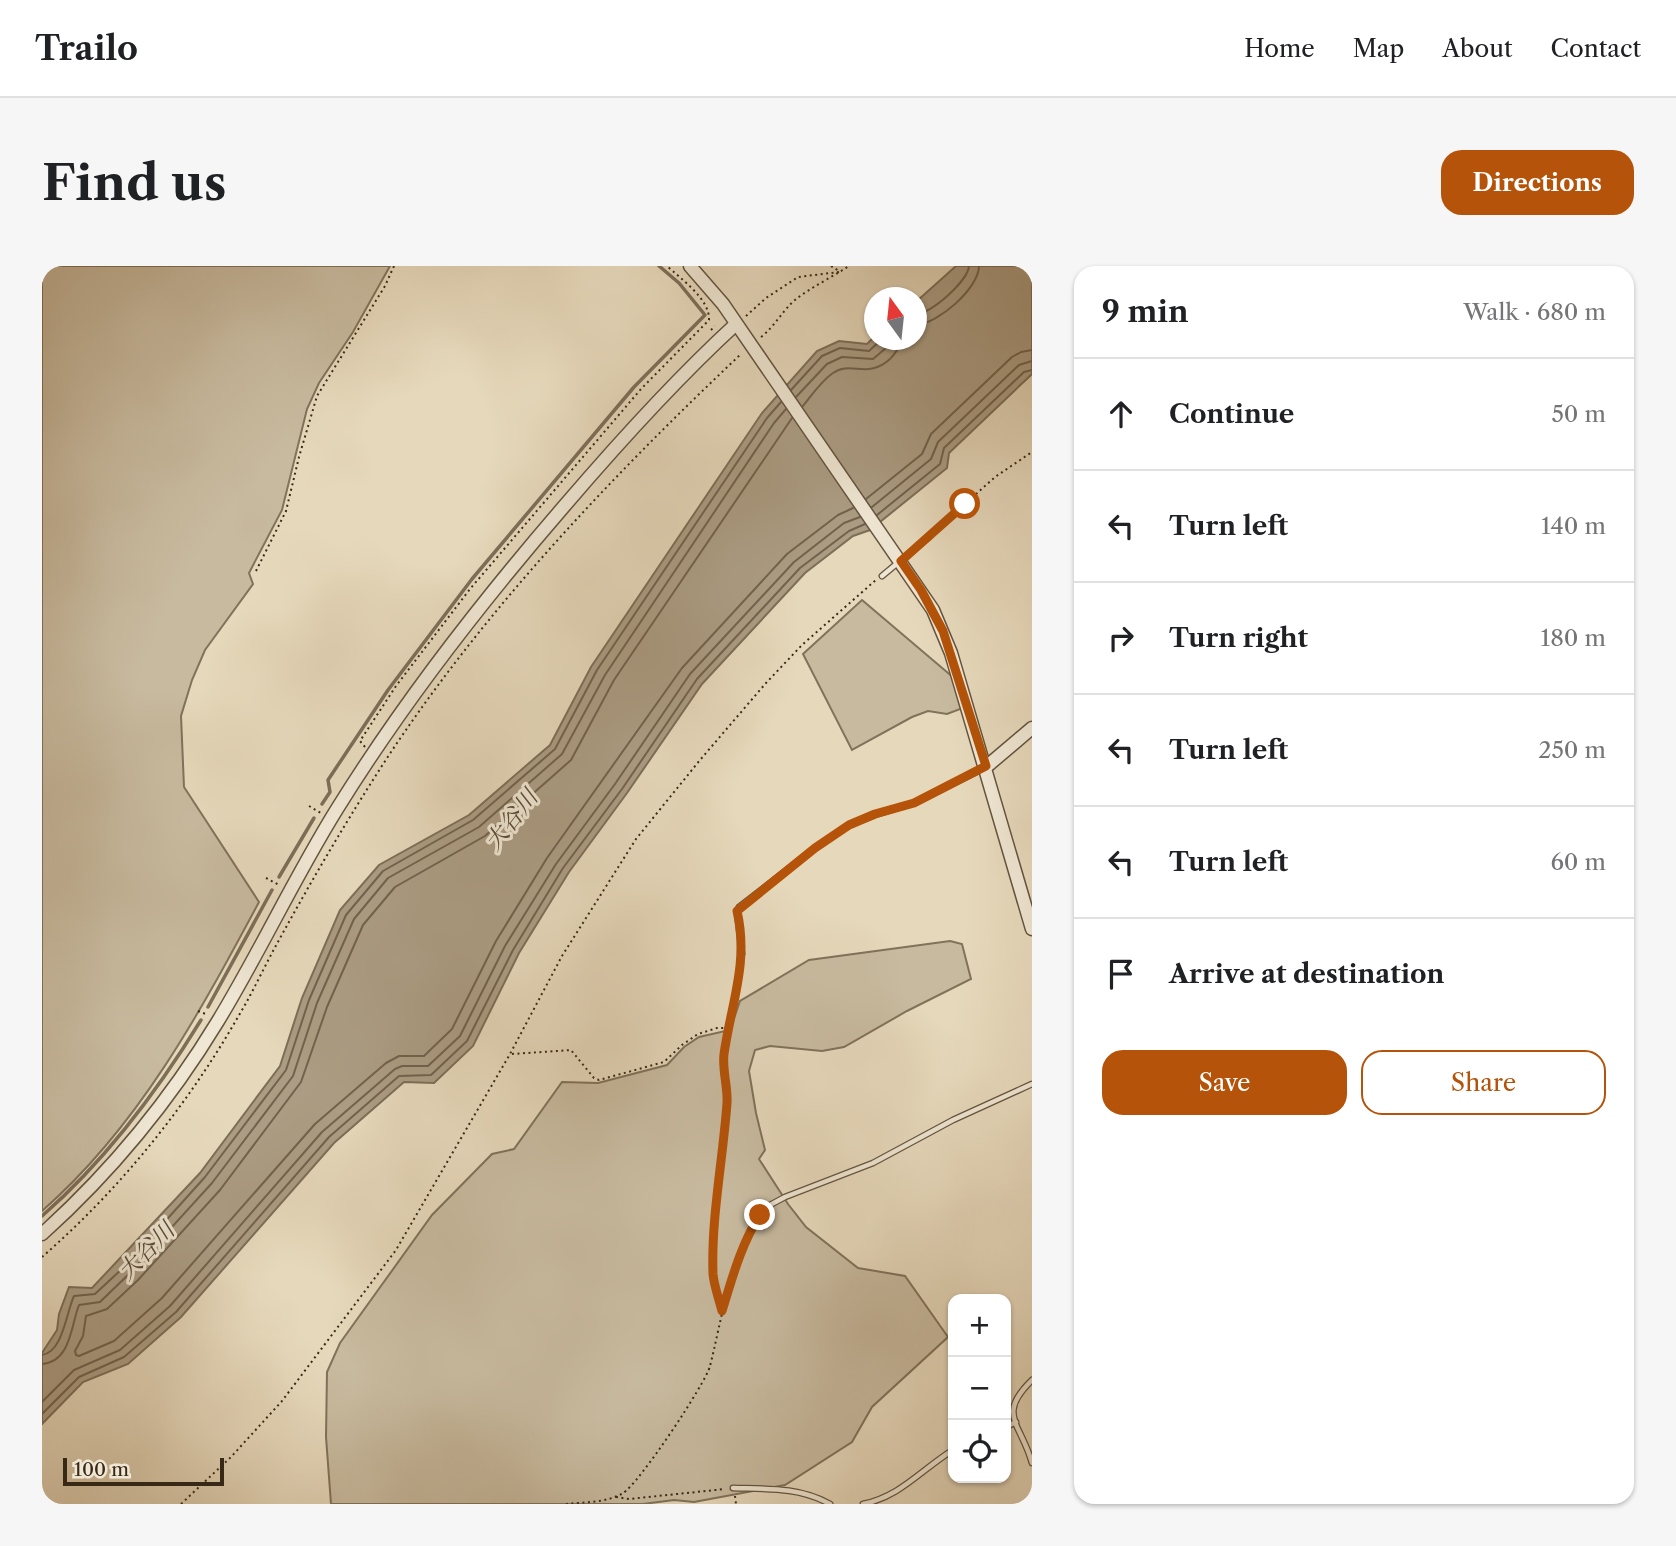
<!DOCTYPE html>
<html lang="en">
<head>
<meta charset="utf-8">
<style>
	:root { --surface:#fff; --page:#f6f6f6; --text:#202124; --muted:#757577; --line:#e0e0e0; --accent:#b45309 }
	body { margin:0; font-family:"Libre Caslon Text","Noto Serif JP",serif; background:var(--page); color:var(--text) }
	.controls { position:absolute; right:21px; bottom:21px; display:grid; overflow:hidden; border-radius:14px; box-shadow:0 2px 5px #0004 }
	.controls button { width:63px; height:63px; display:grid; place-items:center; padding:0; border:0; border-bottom:2px solid var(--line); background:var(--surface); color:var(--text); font:35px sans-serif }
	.compass { position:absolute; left:822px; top:21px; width:63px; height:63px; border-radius:50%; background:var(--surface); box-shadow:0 2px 5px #0004; rotate:345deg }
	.scale { position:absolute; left:21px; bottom:18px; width:161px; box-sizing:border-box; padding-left:7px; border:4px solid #382917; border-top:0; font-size:19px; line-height:24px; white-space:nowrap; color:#382917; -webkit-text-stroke:5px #efe6d3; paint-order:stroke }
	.stop { position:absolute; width:21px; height:21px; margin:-16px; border:5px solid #b45309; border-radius:50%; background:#fff }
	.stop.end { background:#b45309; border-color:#fff; box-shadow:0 2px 7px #0008 }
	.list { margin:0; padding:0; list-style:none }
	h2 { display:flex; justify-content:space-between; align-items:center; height:91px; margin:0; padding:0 28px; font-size:30px }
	h2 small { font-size:23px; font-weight:400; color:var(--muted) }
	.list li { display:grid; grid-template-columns:46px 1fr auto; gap:21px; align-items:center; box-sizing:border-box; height:112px; padding:0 28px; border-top:2px solid var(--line) }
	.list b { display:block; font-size:26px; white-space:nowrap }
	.list em { font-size:23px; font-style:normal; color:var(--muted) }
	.actions { display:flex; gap:14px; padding:21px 28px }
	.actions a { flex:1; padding:16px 0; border:2px solid var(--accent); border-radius:21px; text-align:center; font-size:24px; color:var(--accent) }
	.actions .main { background:var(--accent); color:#fff }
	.icon { flex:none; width:38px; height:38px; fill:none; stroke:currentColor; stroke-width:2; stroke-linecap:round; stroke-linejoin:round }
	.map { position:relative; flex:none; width:990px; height:1238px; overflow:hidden; border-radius:21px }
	header { display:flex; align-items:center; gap:42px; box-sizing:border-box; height:98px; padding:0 35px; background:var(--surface); border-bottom:2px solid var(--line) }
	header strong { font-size:33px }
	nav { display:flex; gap:38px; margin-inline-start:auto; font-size:24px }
	.intro { display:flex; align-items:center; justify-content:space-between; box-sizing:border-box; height:168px; padding:0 42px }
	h1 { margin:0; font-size:49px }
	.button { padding:18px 32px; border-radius:21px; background:var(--accent); color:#fff; font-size:24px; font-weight:700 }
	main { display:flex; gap:42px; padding:0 42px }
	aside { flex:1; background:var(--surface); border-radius:21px; box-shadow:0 2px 5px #0004 }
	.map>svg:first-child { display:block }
	.green { fill:#c8ba9f; stroke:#80725b; stroke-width:2 }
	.water { fill:#ab9c83; stroke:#7d6e58; stroke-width:2 }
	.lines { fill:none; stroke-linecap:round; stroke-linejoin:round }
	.shore { stroke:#72624d; stroke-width:2 }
	.stream { stroke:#7d6e58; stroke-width:3.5 }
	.service-casing { stroke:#645540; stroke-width:7 }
	.tertiary-casing { stroke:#645540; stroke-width:15 }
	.path { stroke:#382917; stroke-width:2; stroke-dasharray:2 3.5; stroke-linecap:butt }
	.service { stroke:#efe6d3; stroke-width:4.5 }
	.tertiary { stroke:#efe6d3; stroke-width:12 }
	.route { stroke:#b45309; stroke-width:9 }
	.labels { text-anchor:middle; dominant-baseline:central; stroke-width:6; stroke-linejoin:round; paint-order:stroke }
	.water-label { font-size:23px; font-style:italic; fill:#5a4c37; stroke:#efe6d3 }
</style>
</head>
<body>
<header>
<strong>Trailo</strong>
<nav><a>Home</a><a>Map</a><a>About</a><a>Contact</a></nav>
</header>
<div class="intro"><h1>Find us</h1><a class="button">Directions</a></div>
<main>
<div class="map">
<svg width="990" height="1238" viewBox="0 0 990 1238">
	<rect width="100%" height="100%" fill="#e6d8bb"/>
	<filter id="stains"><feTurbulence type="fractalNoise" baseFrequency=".00286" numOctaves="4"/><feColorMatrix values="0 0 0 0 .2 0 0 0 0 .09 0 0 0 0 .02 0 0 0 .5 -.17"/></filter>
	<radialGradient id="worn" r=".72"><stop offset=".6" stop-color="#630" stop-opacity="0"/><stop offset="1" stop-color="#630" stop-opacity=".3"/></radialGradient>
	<!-- green -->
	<g class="green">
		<path d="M0,0H348L311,66L277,117L265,143L240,244L207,307L211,318L163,384L150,414L139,450L142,521L217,636C157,748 97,860 0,945Z"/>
		<polygon points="820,334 912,412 921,442 905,448 886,445 870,451 810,484 761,388"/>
		<polygon points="908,675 920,678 929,713 865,745 802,781 780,785 728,780 713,784 707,805 714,847 723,884 717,893 746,938 764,961 816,1002 863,1010 906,1071 830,1141 810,1176 743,1219 652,1236 632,1234 601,1238 289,1238 284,1171 285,1106 298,1077 390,949 450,888 472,883 520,816 556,817 625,799 642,781 657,771 688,764 698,735 767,694"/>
	</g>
	<!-- water -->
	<polygon class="water" points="914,0 990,0 990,108 907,187 905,202 828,264 811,270 763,307 660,418 585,527 527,606 477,687 431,780 392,817 362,816 292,877 139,1051 86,1098 41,1116 0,1158 0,1087 15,1064 17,1048 27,1021 50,1022 158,907 238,800 260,732 298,644 337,599 427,549 508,479 549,401 720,147 775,85 797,75 825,78 832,71 832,74 874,74 875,35"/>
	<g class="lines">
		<!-- shore -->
		<g class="shore">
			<path d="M874,48C890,47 926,15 927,0"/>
			<path d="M874,59C896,58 937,22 937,0"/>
			<polyline points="749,124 780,90 798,82 827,85 839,74"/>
			<polyline points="754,131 785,98 800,91 831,93 844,82 848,74"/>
			<path d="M761,140C770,129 779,115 791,107C809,94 825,114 848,93C854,87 857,82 859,74"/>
			<polyline points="750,152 572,414 529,494 443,570 353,621 321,659 285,741 259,816 178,924 96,1014 65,1043 44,1050 41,1070 33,1085 34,1089 37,1090 72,1075 120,1032 273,858 344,797 357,790 382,790 410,763 454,675 505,592 640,402 745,288 796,249 811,242"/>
			<polyline points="824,233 880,188 889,168 970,91 979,86 990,84"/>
			<polyline points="830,241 889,193 896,176 977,99 990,95"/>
			<polyline points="835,249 898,198 902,182 982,106 990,104"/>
			<path d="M0,1089C21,1086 24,1047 32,1030L53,1028L82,1001L163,911L244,804L267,734L304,649L341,605L431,554L513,483L555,404L725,152L739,136"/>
			<path d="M0,1098C29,1096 29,1059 37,1039L58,1036L88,1007L170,917L251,810L275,737L312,653L346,612L437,561L520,488L563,409L732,157L744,143"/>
			<polyline points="0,1136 32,1104 78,1084 128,1040 280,866 353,803 360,800 386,800 418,770 463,680 514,598 573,518 648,408 752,296 802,257 818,251"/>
			<polyline points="0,1148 37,1111 82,1091 134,1046 287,871 357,810 389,809 425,775 471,684 521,602 580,523 655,413 758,302 807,265 823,258"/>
		</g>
		<!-- stream -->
		<g class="stream">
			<polyline points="280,538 288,526 286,514 346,424 430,313 592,121 663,49 637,17 617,0"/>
			<polyline points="237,611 272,552"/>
			<polyline points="166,741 230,624"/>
			<path d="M0,950C64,894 115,826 159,754"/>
		</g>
		<defs>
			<g id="service">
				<polyline points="840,310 887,271"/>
				<polyline points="700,688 695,645 697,641 773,582 807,559 833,549 872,537 942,502"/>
				<polyline points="728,939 743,931 831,897 911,854 990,818"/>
				<path d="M990,1114C954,1149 979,1157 990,1197"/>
				<polyline points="964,1161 974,1156"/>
				<path d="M691,1222C725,1223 757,1221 788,1238"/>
				<path d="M821,1238C858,1231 880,1203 911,1184"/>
			</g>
			<g id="tertiary">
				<polyline points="648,0 681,38 891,344 909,387 990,663"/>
				<polyline points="944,501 990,462"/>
				<path d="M0,968C69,906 128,834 176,755C218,686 252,612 295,543C362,435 440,335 524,238C578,175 633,114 694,58"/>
			</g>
		</defs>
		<!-- service casing -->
		<use href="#service" class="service-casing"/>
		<!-- tertiary casing -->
		<use href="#tertiary" class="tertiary-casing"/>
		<!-- path -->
		<g class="path">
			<polyline points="789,0 797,5"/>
			<polyline points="704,50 724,32 756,11 797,6"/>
			<polyline points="669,64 673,60"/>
			<path d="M719,71C734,59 740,45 754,33C770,21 790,11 807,0"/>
			<polyline points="893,265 953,211 990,186"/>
			<polyline points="214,305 244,245 257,191 275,130 343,20 352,0"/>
			<path d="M323,481L318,475L354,420L428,323L599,123L667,54C668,33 639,13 625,0"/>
			<polyline points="267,540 279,547"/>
			<polyline points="224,612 237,619"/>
			<polyline points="156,745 166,749"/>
			<polyline points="470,788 529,784 552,812 557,814 622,796 640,779 656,768 675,762 685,762"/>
			<path d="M0,991C78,923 145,840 196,751C211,726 223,699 237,674C272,610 309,547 349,486C447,339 571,209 699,88"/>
			<polyline points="680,1044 671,1011 673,965 685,833 681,793 686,762 698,718 699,696"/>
			<polyline points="693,1230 694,1238"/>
			<polyline points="574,1231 587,1233 683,1223"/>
			<polyline points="139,1238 189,1191 240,1135 354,984 468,788 520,690 594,573 658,494 724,417 760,379 835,313"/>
			<path d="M524,1238C542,1236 565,1237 581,1227C596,1219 664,1117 668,1100C679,1058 691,974 722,944"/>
		</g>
		<!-- service -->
		<use href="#service" class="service"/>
		<!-- tertiary -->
		<use href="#tertiary" class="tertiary"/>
	</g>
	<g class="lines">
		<!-- route -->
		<path class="route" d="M718,949C699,978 690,1013 680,1045C677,1033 672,1020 671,1008C669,952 681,893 685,837C686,821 680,804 682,788C689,738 707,697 695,645L773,582L807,559L833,548L872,537L944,500L901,365L879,324L859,295L923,238"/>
	</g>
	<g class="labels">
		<!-- water labels -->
		<g class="water-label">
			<text transform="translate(469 554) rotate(-52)">大谷川</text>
			<text transform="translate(104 985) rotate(-46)">大谷川</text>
		</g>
	</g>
	<rect width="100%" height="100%" filter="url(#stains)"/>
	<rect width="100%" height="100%" fill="url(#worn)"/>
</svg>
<div class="controls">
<button>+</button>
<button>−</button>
<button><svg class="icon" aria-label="locate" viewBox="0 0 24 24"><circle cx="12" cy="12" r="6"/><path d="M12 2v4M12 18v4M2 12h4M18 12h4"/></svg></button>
</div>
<svg class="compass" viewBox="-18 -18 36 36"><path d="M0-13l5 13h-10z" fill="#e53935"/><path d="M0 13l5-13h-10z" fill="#757577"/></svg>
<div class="scale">100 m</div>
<div class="stop" style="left:923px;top:238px"></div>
<div class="stop end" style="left:718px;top:949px"></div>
</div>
<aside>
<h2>9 min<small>Walk · 680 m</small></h2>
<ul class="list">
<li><svg class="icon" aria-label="ahead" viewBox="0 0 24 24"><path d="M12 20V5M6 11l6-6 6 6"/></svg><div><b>Continue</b></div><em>50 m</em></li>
<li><svg class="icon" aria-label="left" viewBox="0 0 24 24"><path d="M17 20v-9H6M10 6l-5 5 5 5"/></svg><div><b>Turn left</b></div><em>140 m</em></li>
<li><svg class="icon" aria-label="right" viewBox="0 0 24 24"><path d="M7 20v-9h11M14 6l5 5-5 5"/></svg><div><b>Turn right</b></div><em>180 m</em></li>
<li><svg class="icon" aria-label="left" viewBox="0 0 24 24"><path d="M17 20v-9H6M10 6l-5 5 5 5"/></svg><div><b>Turn left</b></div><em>250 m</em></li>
<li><svg class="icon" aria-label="left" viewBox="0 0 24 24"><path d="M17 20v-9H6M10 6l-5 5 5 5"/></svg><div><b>Turn left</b></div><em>60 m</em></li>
<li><svg class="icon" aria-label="arrive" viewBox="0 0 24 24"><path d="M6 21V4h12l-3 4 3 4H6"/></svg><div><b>Arrive at destination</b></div></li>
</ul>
<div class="actions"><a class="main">Save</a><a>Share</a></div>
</aside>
</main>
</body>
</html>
